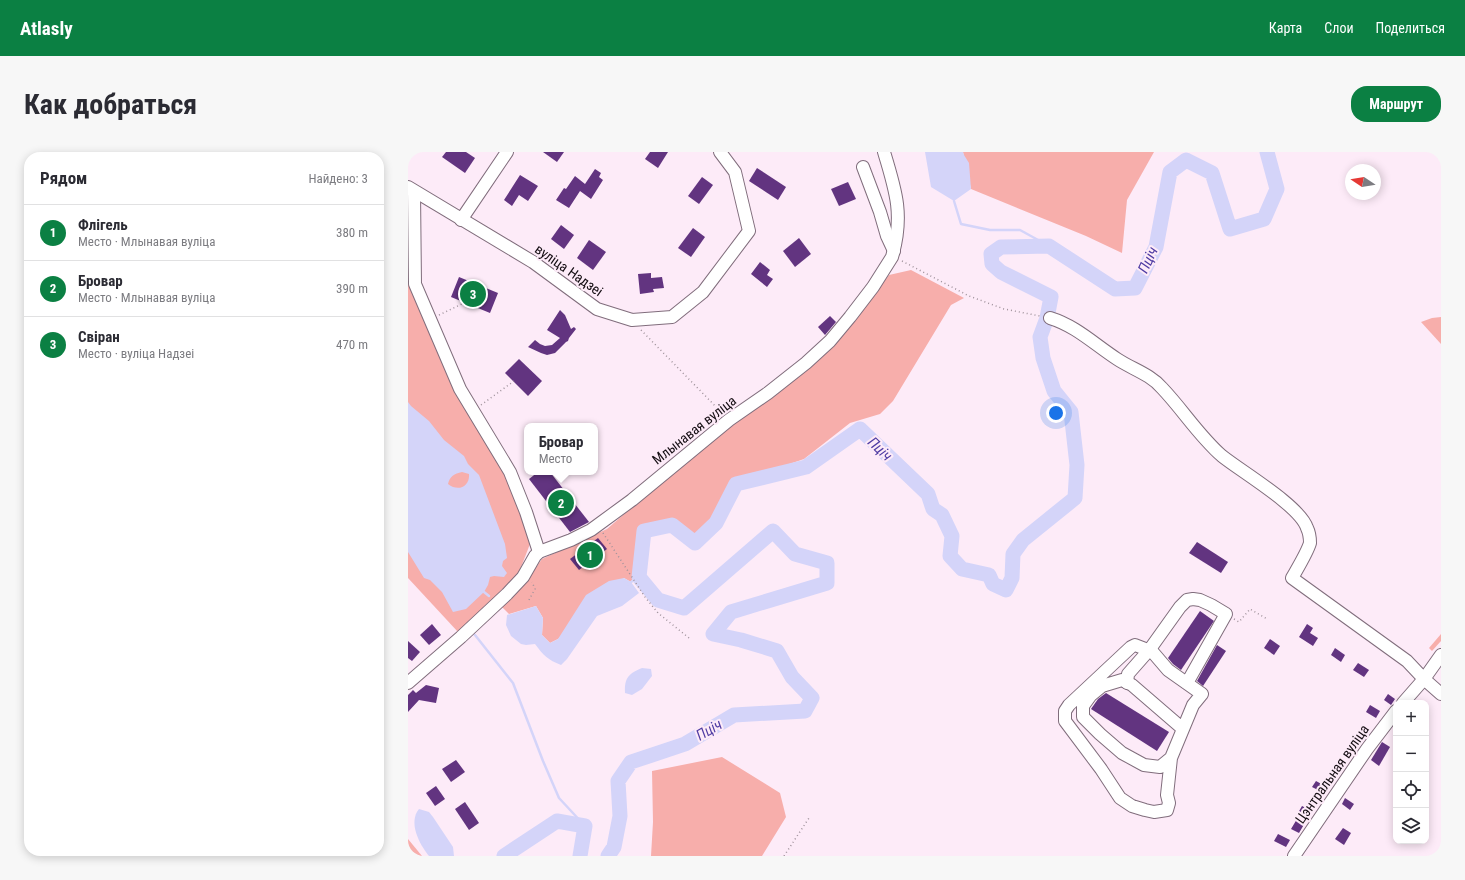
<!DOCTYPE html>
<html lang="ru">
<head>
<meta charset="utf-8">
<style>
	:root { --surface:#fff; --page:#f7f7f7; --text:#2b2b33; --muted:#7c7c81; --line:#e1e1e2; --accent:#0b8043 }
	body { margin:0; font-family:"Roboto Condensed",sans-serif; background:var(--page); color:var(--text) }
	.controls { position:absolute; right:12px; bottom:12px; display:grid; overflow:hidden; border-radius:8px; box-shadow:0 2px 10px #0003 }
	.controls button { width:36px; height:36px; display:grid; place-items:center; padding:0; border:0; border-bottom:1px solid var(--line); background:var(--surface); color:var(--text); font:20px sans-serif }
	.compass { position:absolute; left:937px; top:12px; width:36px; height:36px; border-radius:50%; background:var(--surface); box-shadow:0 2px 10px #0003; rotate:282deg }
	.you { position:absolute; left:648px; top:261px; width:14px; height:14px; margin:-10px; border:3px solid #fff; border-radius:50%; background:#1a73e8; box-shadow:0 0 0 6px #1a73e833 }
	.badge { display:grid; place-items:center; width:26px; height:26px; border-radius:50%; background:var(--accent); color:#fff; font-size:13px; font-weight:700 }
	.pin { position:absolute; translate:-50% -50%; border:2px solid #fff; box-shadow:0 1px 4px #0006 }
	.popup { position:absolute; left:116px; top:271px; width:74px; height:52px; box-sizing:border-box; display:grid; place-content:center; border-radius:8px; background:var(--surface); filter:drop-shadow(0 1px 3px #0005); font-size:13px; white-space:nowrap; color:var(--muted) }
	.popup b { font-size:15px; color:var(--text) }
	.popup::after { content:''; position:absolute; left:50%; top:100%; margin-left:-8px; border:8px solid transparent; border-top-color:var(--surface) }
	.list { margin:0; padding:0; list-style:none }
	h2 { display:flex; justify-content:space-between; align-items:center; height:52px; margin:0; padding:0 16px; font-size:17px }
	h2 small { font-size:13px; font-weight:400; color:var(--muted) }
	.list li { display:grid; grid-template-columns:26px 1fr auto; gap:12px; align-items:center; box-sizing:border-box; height:56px; padding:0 16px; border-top:1px solid var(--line) }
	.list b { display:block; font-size:15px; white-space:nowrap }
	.list p { margin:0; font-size:13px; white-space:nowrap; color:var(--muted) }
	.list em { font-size:13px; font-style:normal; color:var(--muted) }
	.icon { flex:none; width:22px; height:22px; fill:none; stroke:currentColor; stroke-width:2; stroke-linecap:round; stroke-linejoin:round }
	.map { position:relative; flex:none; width:1033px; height:704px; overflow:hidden; border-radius:16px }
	header { display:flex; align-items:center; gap:24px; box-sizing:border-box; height:56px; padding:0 20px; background:var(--accent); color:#fff }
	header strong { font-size:19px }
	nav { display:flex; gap:22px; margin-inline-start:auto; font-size:14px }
	.intro { display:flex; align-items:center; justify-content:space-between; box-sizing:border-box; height:96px; padding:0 24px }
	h1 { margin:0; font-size:28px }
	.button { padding:10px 18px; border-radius:16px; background:var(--accent); color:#fff; font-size:14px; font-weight:700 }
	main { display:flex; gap:24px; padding:0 24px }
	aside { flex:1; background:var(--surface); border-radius:16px; box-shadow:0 2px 10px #0003 }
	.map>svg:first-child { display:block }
	.green { fill:#f7aeab }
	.water { fill:#d4d4f9; fill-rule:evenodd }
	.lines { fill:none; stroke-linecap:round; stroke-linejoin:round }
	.stream { stroke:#d4d4f9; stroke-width:2.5 }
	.river { stroke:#d4d4f9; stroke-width:15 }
	.building { fill:#623480 }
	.minor-casing { stroke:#806d7c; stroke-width:14 }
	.path { stroke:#9f929b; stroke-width:1.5; stroke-dasharray:1 3; stroke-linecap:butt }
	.minor { stroke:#fff; stroke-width:12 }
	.labels { text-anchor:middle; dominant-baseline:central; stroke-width:4; stroke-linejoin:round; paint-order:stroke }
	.street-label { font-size:14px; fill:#140d12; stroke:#fdebf8 }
	.water-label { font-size:15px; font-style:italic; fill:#4f3ca3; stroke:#fdebf8 }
</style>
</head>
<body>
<header>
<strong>Atlasly</strong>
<nav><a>Карта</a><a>Слои</a><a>Поделиться</a></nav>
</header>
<div class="intro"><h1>Как добраться</h1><a class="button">Маршрут</a></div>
<main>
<aside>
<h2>Рядом<small>Найдено: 3</small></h2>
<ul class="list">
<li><span class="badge">1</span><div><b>Флігель</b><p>Место · Млынавая вуліца</p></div><em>380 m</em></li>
<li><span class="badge">2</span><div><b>Бровар</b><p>Место · Млынавая вуліца</p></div><em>390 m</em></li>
<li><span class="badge">3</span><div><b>Свіран</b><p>Место · вуліца Надзеі</p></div><em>470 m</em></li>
</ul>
</aside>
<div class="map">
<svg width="1033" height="704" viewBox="0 0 1033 704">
	<rect width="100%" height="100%" fill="#fdebf8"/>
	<!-- green -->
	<g class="green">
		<polygon points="555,0 746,0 719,48 714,101 678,84 563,37"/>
		<polygon points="503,118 556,146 543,153 485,249 472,262 442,271 396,307 326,331 306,369 286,387 267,370 234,377 229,422 226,423 223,430 216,426 150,487 142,491 134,483 135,466 128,454 101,462 93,454 119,428 134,407 199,377 321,271 444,170 481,123"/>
		<polygon points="0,126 4,130 98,320 111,355 122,392 110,423 86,448 50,480 0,426"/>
		<polygon points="1033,165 1033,192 1013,170 1024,166"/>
		<polygon points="1033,482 1033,489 1024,499 1021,496"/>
		<polygon points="314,605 372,641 378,665 354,704 243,704 245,670 244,619"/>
		<polygon points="0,687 14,704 0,704"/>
	</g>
	<!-- water -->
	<g class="water">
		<polygon points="517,0 555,0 556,3 561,11 563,37 546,49 523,35"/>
		<path d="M0,250L3,254L21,269L36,288L56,304L60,312L71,323L97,392L99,406L95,409L94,414L99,421L96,425L86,424L82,425L80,433L76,440L58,457L45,460L34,440L22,428L16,426L0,400ZM54,320L61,322C62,335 50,340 40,332C42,324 46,322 54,320Z"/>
		<path d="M216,426L223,430L231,441L214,454L189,464L159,507L153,513C140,508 135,503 127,492L118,493L113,492L103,484L98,473L99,463L128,454L135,466L134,483L142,491L150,487L178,443L201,429Z"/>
		<path d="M234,516L243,517L244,524L234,537L224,543L217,541C216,526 221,521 234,516Z"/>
		<path d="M11,657L21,660L25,665L45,695L46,704H21C11,692 0,670 11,657Z"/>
	</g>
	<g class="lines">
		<!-- stream -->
		<g class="stream">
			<polyline points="546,49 553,72 582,78 612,78 641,94"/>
			<polyline points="220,432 231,425"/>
			<polyline points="76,440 81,444"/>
			<polyline points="67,483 105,531 135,609 151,646 177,674"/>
		</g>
		<!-- river -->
		<g class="river">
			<polyline points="96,704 149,669 177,674 172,704"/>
			<polyline points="200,704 206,695 212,664 210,629 223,610 277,592 326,563 397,559 404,546 384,525 369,499 333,488 305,482 323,460 419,431 419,411 387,402 365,379 276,456 250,448 231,425 236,379 264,373 287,391 308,371 328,332 398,315 452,277 520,342 525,357 534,363 544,384 542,404 554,417 581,423 585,432 598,438 604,426 605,402 615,388 667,346 669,313 663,260 646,239 635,206 632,185 639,166 643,145 593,120 584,112 583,102 593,95 641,94 707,137 727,136 748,95 762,20 778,8 804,21 822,77 856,67 869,37 859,0"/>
		</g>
	</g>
	<!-- building -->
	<g class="building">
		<polygon points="38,0 58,0 67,6 57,21 34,5"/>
		<polygon points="135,0 156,0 149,10"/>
		<polygon points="242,0 260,0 250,16 237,7"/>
		<polygon points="349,16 378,35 370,48 341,29"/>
		<polygon points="187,17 193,21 191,25 195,28 183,47 172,39 161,56 148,48 156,36 158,37 167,24 177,32"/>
		<polygon points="112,23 130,34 120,49 111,43 104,54 96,48"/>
		<polygon points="294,25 305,33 291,52 280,44"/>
		<polygon points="440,30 448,47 431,54 423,37"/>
		<polygon points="153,73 166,83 156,97 143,87"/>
		<polygon points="285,76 297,85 283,105 270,96"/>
		<polygon points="391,86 403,102 387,115 375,99"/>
		<polygon points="181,88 198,100 185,118 169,106"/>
		<polygon points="352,110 362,118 359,123 365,127 359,135 343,122"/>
		<polygon points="243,121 243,126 254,125 256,136 245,137 246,140 232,142 230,122"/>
		<polygon points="51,125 90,141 82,161 43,145"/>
		<polygon points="152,158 157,163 163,177 166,175 168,177 161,186 160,189 158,190 147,201 139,203 133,201 120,195 127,188 132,192 137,194 144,193 152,186 139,178"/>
		<polygon points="422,164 428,170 417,183 410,175"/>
		<polygon points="111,207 134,229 120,244 97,221"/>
		<polygon points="130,320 142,320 181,370 162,380 121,327"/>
		<polygon points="190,386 199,397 171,418 162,407"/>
		<polygon points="789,390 820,410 813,421 781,401"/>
		<polygon points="792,459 806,469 773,518 765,512 760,506"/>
		<polygon points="24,472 33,483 21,493 12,483"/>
		<polygon points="899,472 905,476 902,481 910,486 905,494 891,485"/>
		<polygon points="862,487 872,494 866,503 856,496"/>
		<polygon points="0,489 12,500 4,509 0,506"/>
		<polygon points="809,493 818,499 795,534 789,529"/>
		<polygon points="927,496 937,503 933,510 923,503"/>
		<polygon points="950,511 961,518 956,525 945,518"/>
		<polygon points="18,533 31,536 28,551 11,548 0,560 0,543 5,538 8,541"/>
		<polygon points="698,541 761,580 749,599 683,557 690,547"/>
		<polygon points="980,542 987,547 983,553 976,548"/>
		<polygon points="962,553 972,559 968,566 958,560"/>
		<polygon points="974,590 982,595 971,614 963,608"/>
		<polygon points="48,608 57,620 43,630 34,617"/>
		<polygon points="908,629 917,634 914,640 904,635"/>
		<polygon points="28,634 37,647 27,654 18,641"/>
		<polygon points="937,646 946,652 942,658 934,652"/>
		<polygon points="57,650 71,671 61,678 47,657"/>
		<polygon points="894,654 904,659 891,681 883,677 892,662 890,661"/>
		<polygon points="935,676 943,681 936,693 927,687"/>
		<polygon points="870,682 882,688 878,695 866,689"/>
	</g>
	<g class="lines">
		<defs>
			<g id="minor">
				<polyline points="455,15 472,60 479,84 486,99"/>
				<polyline points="0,35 125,110 189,157 224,168 264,165 295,140 341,79 327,20 312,0"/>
				<polyline points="6,40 7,132 52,237 102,320 118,360 131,400"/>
				<polyline points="53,68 99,0"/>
				<path d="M642,166C668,174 686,192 709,207C724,217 742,222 754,236C775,258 791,284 814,304C834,320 892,354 899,376C901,380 902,387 902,391C899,401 889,417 884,426L999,509L1016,527L1033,542"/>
				<path d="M0,531L53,485L99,442L115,425L127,404L131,400L163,388L183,378L224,348L321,268L360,241L398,211L422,189L442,165L465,135L484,105C496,64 488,39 476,0"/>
				<polyline points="719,531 720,522 742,497 772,455 779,448 785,447 792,448 803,453 818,462 779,531"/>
				<polyline points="995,551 1016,527 1033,503"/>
				<polyline points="763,606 759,643 761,651 759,658 746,660 737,658 724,654 712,646 693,617 657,569 657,559 661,553 723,495 727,493 740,498 742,497 760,518 794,542 785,553 763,606 752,615 736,613 714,601 692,582 675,565 675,554 683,543 694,534 714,528 724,533 775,577"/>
				<polyline points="886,704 959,597 988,559"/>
			</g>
		</defs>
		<!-- minor casing -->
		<use href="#minor" class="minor-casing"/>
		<!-- path -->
		<g class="path">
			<polyline points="494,109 561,144 596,157 632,164"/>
			<polyline points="31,163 56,151"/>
			<polyline points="233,178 314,261"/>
			<polyline points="73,253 106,229"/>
			<polyline points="195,381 237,445 250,461 281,486"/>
			<polyline points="121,448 127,437 124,430"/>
			<polyline points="826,467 831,470 842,457 859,467"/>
			<polyline points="376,704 401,666"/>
		</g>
		<!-- minor -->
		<use href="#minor" class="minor"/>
	</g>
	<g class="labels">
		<!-- street labels -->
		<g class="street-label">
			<text transform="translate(161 118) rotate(35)">вуліца Надзеі</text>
			<text transform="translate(286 278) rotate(-38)">Млынавая вуліца</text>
			<text transform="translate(924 622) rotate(-55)">Цэнтральная вуліца</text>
		</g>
		<!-- water labels -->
		<g class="water-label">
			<text transform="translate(740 108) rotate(-65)">Пціч</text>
			<text transform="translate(472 297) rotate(44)">Пціч</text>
			<text transform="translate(301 578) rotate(-30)">Пціч</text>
		</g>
	</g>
</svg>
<div class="controls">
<button>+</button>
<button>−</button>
<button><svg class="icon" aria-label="locate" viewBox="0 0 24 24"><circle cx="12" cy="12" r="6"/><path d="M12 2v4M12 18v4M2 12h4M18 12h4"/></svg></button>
<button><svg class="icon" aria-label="layers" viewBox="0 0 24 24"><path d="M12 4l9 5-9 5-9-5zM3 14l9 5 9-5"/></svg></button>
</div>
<svg class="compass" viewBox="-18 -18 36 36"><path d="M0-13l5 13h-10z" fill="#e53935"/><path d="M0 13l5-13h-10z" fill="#7c7c81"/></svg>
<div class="you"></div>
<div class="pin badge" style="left:182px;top:403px">1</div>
<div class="pin badge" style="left:153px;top:351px">2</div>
<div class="popup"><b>Бровар</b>Место</div>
<div class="pin badge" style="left:65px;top:142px">3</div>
</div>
</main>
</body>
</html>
